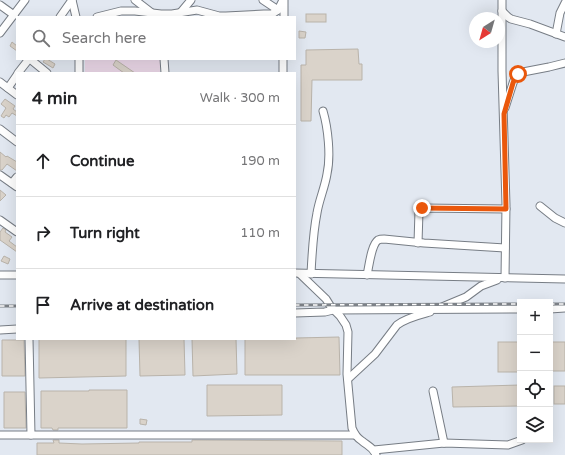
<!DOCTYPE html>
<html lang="en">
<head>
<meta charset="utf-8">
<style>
	:root { --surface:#fff; --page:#f6f6f6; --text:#202124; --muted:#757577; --line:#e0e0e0 }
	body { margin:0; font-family:"Varela Round",sans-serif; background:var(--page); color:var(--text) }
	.controls { position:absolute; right:12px; bottom:12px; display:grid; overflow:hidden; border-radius:0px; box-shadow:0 4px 16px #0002 }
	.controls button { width:36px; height:36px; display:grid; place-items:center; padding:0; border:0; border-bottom:1px solid var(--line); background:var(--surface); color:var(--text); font:20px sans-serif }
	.compass { position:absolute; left:469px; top:12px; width:36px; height:36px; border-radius:50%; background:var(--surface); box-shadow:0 4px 16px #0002; rotate:217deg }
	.stop { position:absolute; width:12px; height:12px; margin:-9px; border:3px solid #ea580c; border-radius:50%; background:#fff }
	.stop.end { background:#ea580c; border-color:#fff; box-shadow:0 1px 4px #0008 }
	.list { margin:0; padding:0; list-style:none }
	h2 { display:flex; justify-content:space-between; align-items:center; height:52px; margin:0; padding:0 16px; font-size:17px }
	h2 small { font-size:13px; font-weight:400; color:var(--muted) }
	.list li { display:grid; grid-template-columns:26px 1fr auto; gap:12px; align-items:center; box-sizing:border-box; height:72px; padding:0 16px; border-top:1px solid var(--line) }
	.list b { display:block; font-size:15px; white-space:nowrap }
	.list em { font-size:13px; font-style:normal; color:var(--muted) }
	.icon { flex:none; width:22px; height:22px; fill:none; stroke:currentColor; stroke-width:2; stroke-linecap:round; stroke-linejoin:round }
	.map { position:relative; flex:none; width:565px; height:455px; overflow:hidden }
	.search { position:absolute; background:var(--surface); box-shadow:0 4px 16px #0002; left:16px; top:16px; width:280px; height:44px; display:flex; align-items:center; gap:10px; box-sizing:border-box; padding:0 14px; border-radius:0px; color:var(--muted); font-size:15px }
	.panel { position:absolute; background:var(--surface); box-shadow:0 4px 16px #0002; left:16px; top:72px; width:280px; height:268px; border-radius:0px }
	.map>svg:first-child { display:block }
	.education { fill:#ead7e7 }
	.building { fill:#dad3ca; stroke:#b9b3aa }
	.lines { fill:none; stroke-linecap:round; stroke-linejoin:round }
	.minor-casing { stroke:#777d85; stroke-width:9 }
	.minor { stroke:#fff; stroke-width:7 }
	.rail-casing { stroke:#7d8288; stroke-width:3 }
	.rail { stroke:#fff; stroke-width:1.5; stroke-dasharray:4.5; stroke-linecap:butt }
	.route { stroke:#ea580c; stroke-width:5 }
</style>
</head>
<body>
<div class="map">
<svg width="565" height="455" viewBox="0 0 565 455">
	<rect width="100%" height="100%" fill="#e2e8f1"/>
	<!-- education -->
	<rect class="education" x="85" y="59" width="75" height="14"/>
	<!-- building -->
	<g class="building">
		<rect x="306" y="14" width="20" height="8"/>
		<polygon points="299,31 306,32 305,38 299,38"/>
		<polygon points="12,42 17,46 17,51 10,46"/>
		<polygon points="358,49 359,64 362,64 362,80 312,80 311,121 301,121 301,65 306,65 306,50"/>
		<polygon points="45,59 47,59 55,64 53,68 43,62"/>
		<polygon points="116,60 135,73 124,73 113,65"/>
		<polygon points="5,99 15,106 13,109 17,112 17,116 12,113 9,117 6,115 4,118 1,116 6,108 1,104"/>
		<polygon points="0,152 6,157 7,156 17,162 17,171 7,164 2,170 0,170"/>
		<polygon points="0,190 6,195 0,201"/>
		<polygon points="3,228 6,230 5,232 12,237 9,241 17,247 17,252 0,240 0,232"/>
		<polygon points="4,256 10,259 8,264 1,261"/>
		<polygon points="339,337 340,375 245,375 245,339 296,339 296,338"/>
		<polygon points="39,339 126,339 126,376 39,378"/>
		<polygon points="139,339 184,339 185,375 140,376"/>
		<polygon points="192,339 236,339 237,374 193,376"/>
		<polygon points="2,340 24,340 25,376 2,376"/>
		<rect x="498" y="342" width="22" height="30"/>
		<rect x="550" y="342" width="15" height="29"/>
		<polygon points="207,385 282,385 282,415 207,416"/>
		<polygon points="520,385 520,406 453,407 452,387"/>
		<rect x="554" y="386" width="11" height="18"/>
		<polygon points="89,390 127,390 127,428 58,428 58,430 53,430 52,428 41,428 41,391 89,391"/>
		<polygon points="4,392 25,392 26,428 4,428"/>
		<polygon points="140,419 147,420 146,425 140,424"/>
		<polygon points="53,440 59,440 59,443 82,444 139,443 139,442 192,442 192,440 342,441 342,455 37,455 37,443 54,443"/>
	</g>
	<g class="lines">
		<defs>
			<g id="minor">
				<polyline points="72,0 76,17"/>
				<polyline points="135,0 152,13"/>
				<polyline points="263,0 278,10"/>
				<polyline points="502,0 502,71 506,205 505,278"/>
				<polyline points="0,5 14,15"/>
				<polyline points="502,11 508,17 511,19 530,24 565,37"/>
				<polyline points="181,12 191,0"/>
				<polyline points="60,17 72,0"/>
				<polyline points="97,17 121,11 135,11 161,14 172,14 197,10 219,16 226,16 264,14 272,14 278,10 283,0"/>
				<polyline points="284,17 284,0"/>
				<polyline points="0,33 25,0"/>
				<polyline points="556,34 560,13 565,3"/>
				<polyline points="30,59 47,73"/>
				<polyline points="164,59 165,73"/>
				<polyline points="18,73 29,59"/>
				<polyline points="79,73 79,59"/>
				<polyline points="283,73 283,59"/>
				<polyline points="0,82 17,95"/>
				<polyline points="8,88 17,75"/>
				<polyline points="505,108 513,83 515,78 518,74 523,72 549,67 565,63"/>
				<polyline points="0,129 17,142"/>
				<polyline points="0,175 17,187"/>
				<polyline points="12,183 17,177"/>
				<polyline points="540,206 555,218 565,223"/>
				<polyline points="0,220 17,232"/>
				<polyline points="418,243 419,211 422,208 506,209"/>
				<polyline points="295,273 565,279"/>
				<path d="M300,274L326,299L331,307L340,316L346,325L348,332L347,374L352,428C354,433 357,438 362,441C368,446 373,447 376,455"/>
				<path d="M311,274C312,253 313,233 317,213C319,200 325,187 327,174C331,156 328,128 323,111"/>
				<polyline points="0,275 17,275"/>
				<path d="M367,275C369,267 371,245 378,240C380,239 382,239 384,239L424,243L505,248"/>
				<polyline points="442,307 466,297 481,286 497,280"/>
				<polyline points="550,309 565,308"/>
				<polyline points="295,313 325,312 333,310 520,309"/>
				<polyline points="0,330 17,329"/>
				<polyline points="29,339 31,435"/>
				<path d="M348,379L375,354L397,325C406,318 419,315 430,312"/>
				<polyline points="433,391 444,443"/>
				<polyline points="0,435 355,435"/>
				<polyline points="374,450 444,443 508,445 522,440"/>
			</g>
		</defs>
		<!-- minor casing -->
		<use href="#minor" class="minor-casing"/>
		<!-- minor -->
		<use href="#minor" class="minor"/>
		<defs>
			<g id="rail">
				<polyline points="550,304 565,304"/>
				<polyline points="295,305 520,304"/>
				<polyline points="0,306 17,306"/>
			</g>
		</defs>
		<!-- rail casing -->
		<use href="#rail" class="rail-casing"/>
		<!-- rail -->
		<use href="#rail" class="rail"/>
	</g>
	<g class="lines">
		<!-- route -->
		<polyline class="route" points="422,208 506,209 504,114 513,83 515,78 518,74"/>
	</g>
</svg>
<div class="controls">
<button>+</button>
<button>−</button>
<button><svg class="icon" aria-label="locate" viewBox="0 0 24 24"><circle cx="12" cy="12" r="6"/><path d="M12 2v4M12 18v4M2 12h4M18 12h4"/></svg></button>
<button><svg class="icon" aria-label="layers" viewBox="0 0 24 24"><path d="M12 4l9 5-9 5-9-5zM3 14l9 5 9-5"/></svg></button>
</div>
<svg class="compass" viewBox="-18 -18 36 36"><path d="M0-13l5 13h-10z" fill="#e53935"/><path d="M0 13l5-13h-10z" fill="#757577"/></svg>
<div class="stop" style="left:518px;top:74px"></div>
<div class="stop end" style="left:422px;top:208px"></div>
<div class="search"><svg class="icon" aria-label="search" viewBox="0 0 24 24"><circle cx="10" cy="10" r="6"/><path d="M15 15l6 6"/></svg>Search here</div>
<section class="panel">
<h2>4 min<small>Walk · 300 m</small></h2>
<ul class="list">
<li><svg class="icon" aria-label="ahead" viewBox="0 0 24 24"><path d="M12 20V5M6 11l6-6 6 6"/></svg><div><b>Continue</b></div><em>190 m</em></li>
<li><svg class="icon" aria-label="right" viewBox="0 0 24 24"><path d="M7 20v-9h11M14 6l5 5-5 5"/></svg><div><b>Turn right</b></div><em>110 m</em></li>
<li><svg class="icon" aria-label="arrive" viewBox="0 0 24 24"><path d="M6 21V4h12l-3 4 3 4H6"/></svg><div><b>Arrive at destination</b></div></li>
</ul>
</section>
</div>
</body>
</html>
